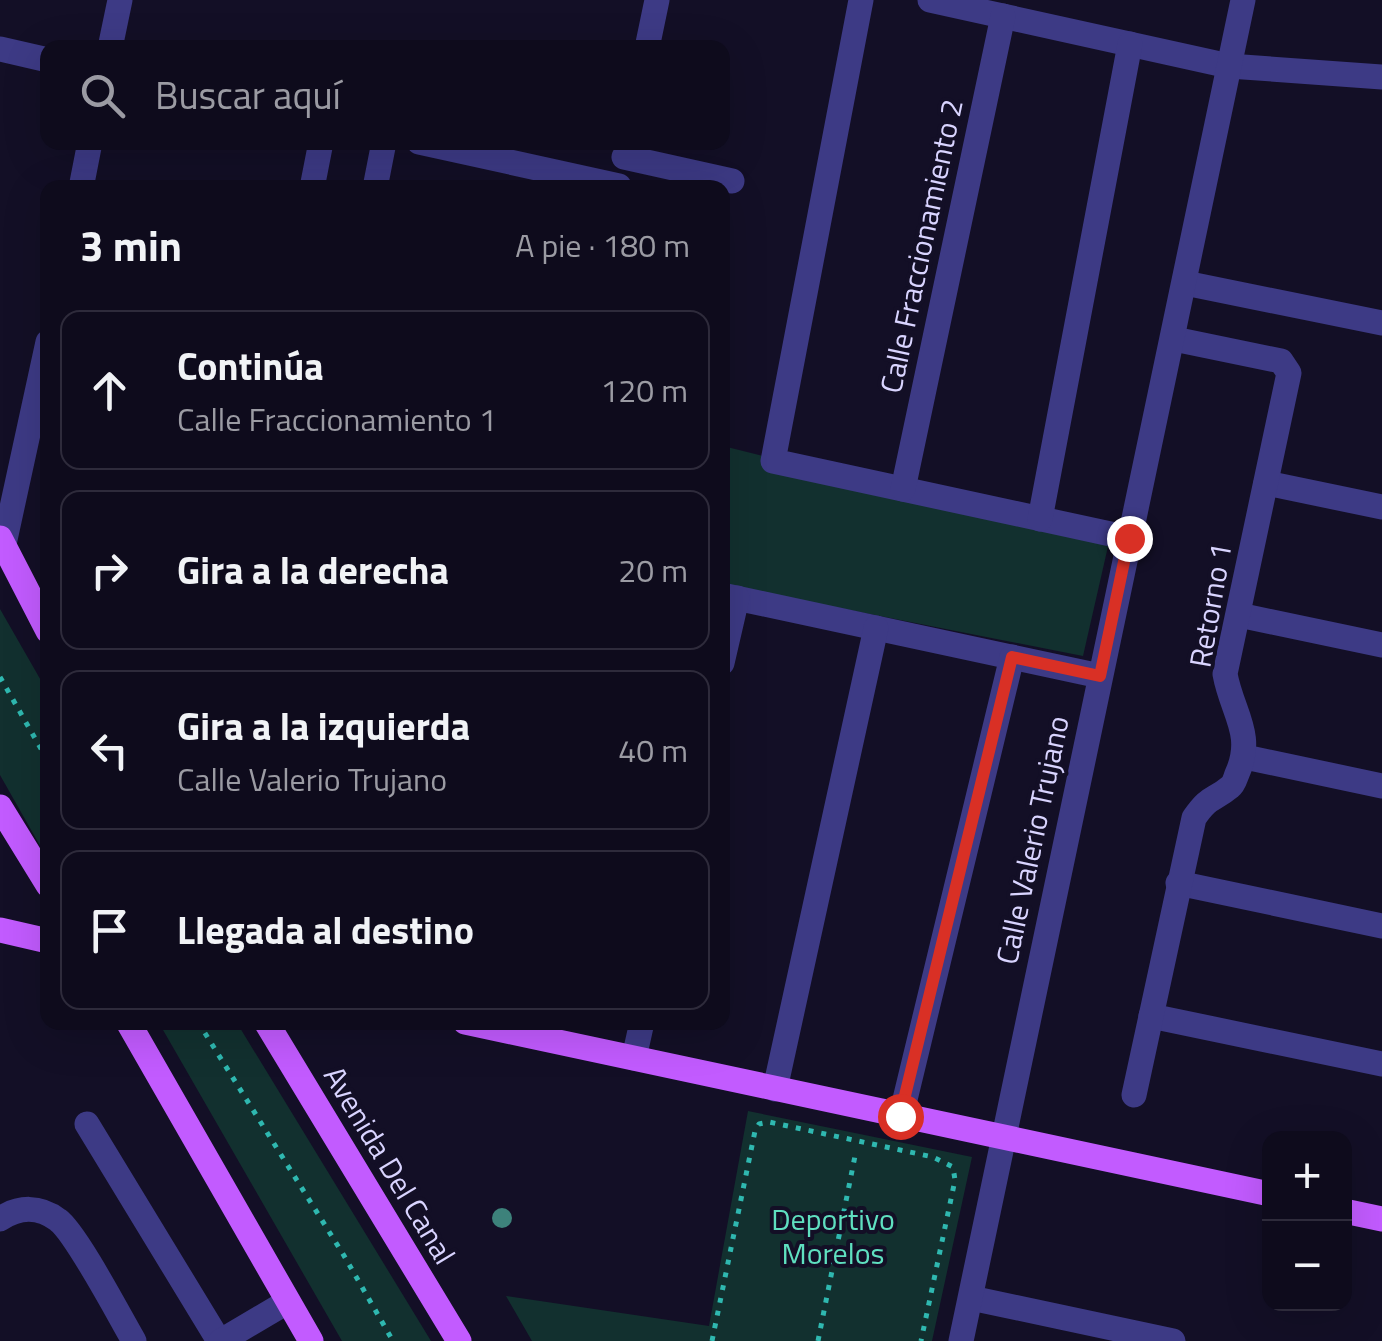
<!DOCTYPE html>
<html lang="es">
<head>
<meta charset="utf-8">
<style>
	:root { --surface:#0e0b1c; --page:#1c1929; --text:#f1f3f6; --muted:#9b9ba3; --line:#2e2b3b }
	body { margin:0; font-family:"Titillium Web",sans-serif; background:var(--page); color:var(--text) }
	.controls { position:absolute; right:30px; bottom:30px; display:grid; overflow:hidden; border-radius:20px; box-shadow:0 10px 40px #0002 }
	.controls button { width:90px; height:90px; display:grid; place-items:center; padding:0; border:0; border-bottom:2px solid var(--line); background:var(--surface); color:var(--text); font:50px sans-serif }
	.stop { position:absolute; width:30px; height:30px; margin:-22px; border:8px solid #d93025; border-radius:50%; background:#fff }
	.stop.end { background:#d93025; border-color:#fff; box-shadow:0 2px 10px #0008 }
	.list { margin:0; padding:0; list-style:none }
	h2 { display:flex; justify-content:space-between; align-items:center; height:130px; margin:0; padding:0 40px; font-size:42px }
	h2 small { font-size:32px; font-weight:400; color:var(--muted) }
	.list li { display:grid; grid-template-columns:65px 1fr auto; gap:30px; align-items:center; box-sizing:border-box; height:160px; margin:0 20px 20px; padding:0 20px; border:2px solid var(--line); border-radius:20px }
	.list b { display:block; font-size:38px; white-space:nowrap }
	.list p { margin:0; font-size:32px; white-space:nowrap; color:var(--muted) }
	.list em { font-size:32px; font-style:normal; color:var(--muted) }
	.icon { flex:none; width:55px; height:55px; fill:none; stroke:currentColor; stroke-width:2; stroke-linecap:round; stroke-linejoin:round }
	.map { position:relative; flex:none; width:1382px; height:1341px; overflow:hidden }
	.search { position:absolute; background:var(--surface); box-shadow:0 10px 40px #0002; left:40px; top:40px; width:690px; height:110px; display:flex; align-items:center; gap:25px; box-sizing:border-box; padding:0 35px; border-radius:20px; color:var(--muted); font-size:38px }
	.panel { position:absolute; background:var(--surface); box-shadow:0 10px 40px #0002; left:40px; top:180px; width:690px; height:850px; border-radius:20px }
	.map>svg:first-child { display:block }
	.green { fill:#12302f }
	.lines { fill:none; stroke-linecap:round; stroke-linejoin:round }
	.path { stroke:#2fb8b0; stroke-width:5; stroke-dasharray:5 8; stroke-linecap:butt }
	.minor { stroke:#3d3a85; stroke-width:25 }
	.major { stroke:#c25bff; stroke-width:25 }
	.tree { fill:#3d827b }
	.route { stroke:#d93025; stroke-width:12 }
	.labels { text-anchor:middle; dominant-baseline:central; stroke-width:8; stroke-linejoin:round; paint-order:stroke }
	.street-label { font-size:30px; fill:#d9d4ff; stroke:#130f26 }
	.park-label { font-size:30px; fill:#5fe0c0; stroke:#130f26 }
</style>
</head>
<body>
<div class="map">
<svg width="1382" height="1341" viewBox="0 0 1382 1341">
	<rect width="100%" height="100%" fill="#130f26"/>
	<!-- green -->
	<g class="green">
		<polygon points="723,446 1109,542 1083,656 723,585"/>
		<polygon points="0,609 47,691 47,858 0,775"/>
		<polygon points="159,1023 237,1023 431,1341 342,1341"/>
		<polygon points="748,1111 972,1157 932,1341 532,1341 506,1296 709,1326"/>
	</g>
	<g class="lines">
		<!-- path -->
		<g class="path">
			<polyline points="0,677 48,761"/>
			<polyline points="198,1022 343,1254 393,1341"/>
			<polyline points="712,1341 755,1131 759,1124 769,1122 933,1157 953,1167 955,1180 921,1341"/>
			<polyline points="818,1341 855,1156"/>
		</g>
		<!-- minor -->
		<g class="minor">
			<polyline points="861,0 773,461 1129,538"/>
			<polyline points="930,0 1229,66 1382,77"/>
			<polyline points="110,48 120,0"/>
			<polyline points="647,48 657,0"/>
			<polyline points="0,49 48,60"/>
			<polyline points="419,142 619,186"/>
			<polyline points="624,157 732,181"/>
			<polyline points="81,188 90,142"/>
			<polyline points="312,188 321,142"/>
			<polyline points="375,188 384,142"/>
			<polyline points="1185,283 1382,323"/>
			<polyline points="1266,483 1382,507"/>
			<polyline points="903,489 1003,16"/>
			<polyline points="1040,519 1130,44"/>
			<polyline points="4,544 48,342"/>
			<polyline points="722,595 1100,676"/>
			<polyline points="1239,615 1382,645"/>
			<polyline points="722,663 737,598"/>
			<polyline points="1245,757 1382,786"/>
			<polyline points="1178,883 1382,926"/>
			<polyline points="1151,1016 1382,1064"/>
			<polyline points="634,1058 642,1022"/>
			<polyline points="775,1089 876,628"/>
			<path d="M1134,1095L1194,818C1210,795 1212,802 1230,787C1234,784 1235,779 1237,774C1255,734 1232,713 1225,674L1289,373L1281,361L1174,339"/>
			<polyline points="901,1116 1012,657"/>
			<polyline points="87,1124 219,1341"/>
			<path d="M0,1219C19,1206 40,1206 58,1220C76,1233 120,1317 134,1341"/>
			<polyline points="971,1298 1173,1341"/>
			<polyline points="221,1341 287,1302"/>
			<polyline points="961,1341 1243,0"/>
		</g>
		<!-- major -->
		<g class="major">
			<polyline points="0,538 48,631"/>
			<polyline points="0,807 48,885"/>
			<polyline points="0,930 48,941"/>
			<polyline points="128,1022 311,1341"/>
			<polyline points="266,1022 459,1341"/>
			<polyline points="465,1022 1270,1194"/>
			<polyline points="1344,1211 1382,1219"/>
		</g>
	</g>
	<!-- trees -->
	<circle class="tree" cx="502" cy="1218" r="10"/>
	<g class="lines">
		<!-- route -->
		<polyline class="route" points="900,1116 1012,657 1100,676 1129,538"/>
	</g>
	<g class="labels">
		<!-- street labels -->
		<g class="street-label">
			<text transform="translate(921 246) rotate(-78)">Calle Fraccionamiento 2</text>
			<text transform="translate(1210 605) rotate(-80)">Retorno 1</text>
			<text transform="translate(1032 840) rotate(-78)">Calle Valerio Trujano</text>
			<text transform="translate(390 1165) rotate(59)">Avenida Del Canal</text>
		</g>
		<!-- park labels -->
		<g class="park-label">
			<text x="833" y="1219">Deportivo<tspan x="833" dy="34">Morelos</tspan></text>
		</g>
	</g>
</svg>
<div class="controls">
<button>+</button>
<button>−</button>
</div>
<div class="stop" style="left:900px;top:1116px"></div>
<div class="stop end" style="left:1129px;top:538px"></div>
<div class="search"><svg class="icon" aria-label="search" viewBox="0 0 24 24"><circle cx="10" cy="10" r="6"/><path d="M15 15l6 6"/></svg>Buscar aquí</div>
<section class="panel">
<h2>3 min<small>A pie · 180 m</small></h2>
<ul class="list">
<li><svg class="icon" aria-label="ahead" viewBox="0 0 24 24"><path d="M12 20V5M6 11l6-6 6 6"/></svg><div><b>Continúa</b><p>Calle Fraccionamiento 1</p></div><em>120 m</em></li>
<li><svg class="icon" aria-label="right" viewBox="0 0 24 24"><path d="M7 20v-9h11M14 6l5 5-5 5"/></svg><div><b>Gira a la derecha</b></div><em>20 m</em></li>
<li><svg class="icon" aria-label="left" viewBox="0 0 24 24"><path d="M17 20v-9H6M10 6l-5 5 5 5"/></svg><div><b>Gira a la izquierda</b><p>Calle Valerio Trujano</p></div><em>40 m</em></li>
<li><svg class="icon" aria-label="arrive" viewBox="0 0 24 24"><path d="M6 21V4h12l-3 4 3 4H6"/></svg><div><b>Llegada al destino</b></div></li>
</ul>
</section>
</div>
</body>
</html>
